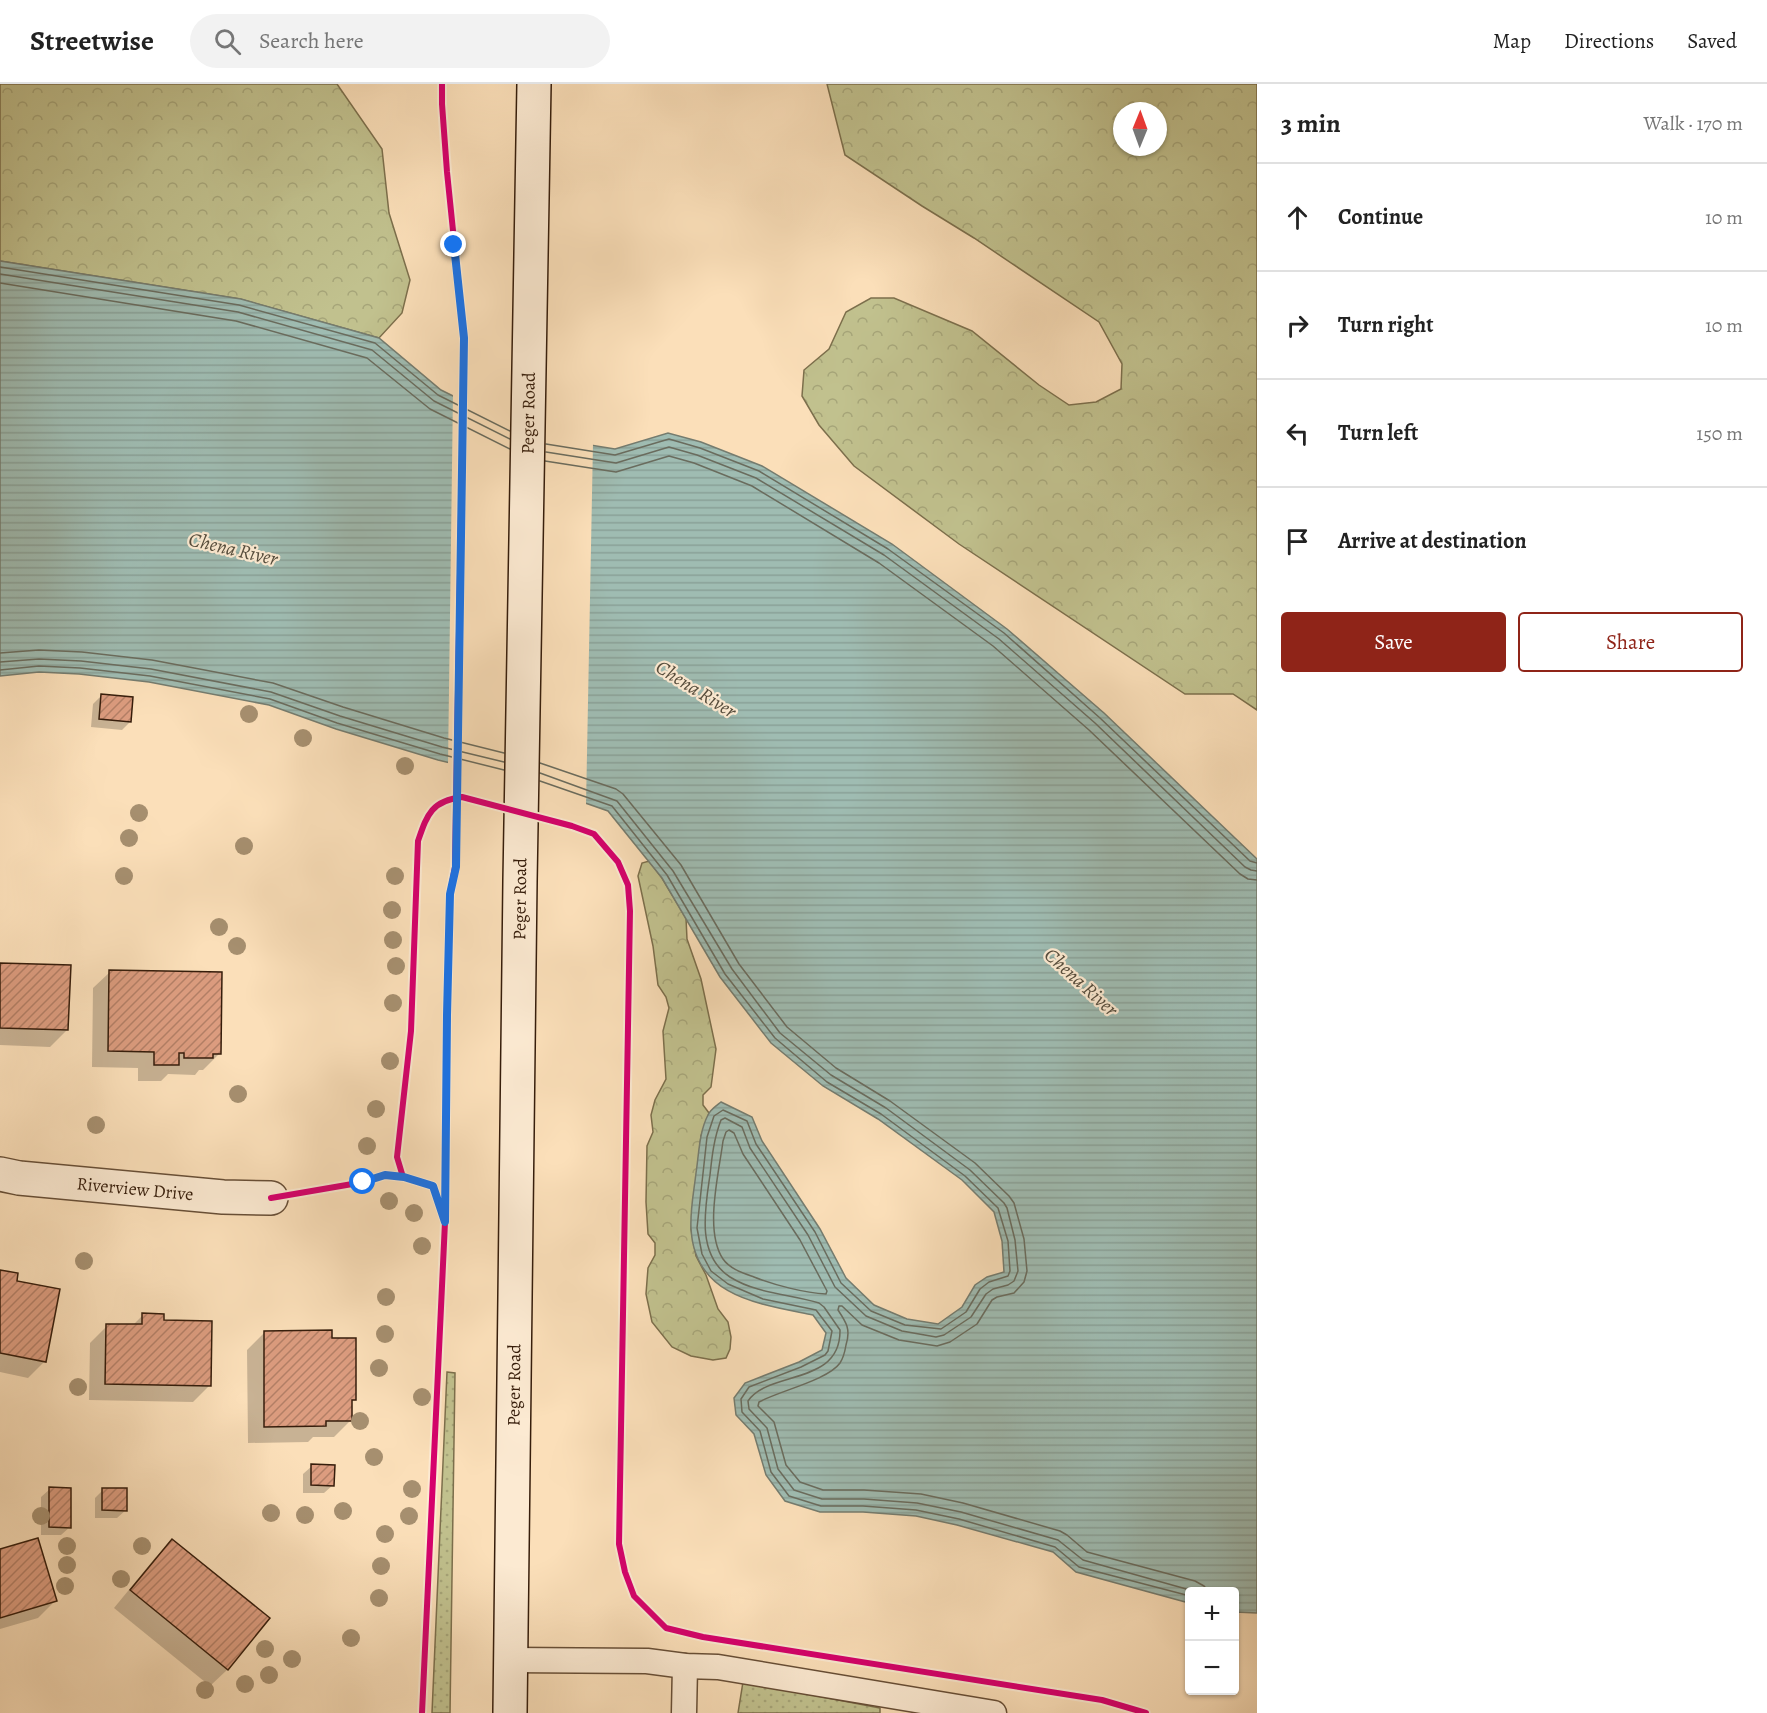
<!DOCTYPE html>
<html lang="en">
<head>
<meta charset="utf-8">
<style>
	:root { --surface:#fff; --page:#f2f2f2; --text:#222; --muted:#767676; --line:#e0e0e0; --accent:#8f2418 }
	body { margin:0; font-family:Alegreya,serif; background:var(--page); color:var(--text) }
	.controls { position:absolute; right:18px; bottom:18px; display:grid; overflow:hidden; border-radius:6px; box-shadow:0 2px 4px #0004 }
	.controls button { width:54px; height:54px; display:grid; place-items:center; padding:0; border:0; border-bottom:2px solid var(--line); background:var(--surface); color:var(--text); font:30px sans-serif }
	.compass { position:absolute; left:1113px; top:18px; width:54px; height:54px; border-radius:50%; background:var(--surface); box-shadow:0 2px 4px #0004; rotate:1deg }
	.stop { position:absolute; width:18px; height:18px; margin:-14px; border:4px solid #1a73e8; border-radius:50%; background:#fff }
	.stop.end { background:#1a73e8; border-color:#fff; box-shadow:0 2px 6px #0008 }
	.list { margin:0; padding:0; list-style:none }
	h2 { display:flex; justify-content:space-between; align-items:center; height:78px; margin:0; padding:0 24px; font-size:26px }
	h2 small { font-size:20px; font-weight:400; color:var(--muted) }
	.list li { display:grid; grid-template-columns:39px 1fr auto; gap:18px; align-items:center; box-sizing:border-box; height:108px; padding:0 24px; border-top:2px solid var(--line) }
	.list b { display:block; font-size:22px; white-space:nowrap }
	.list em { font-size:20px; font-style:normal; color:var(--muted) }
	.actions { display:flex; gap:12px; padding:18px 24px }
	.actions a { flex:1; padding:14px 0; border:2px solid var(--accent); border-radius:6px; text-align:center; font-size:21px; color:var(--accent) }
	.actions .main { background:var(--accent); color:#fff }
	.icon { flex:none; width:33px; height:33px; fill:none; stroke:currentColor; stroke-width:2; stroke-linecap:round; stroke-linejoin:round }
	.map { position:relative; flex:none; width:1257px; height:1629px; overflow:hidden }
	header { display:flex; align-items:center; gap:36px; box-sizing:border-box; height:84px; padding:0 30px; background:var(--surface); border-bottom:2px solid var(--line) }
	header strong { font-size:28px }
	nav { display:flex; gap:33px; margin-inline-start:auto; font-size:21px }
	.search { width:420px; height:54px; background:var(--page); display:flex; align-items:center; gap:15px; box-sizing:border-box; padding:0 21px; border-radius:33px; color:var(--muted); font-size:22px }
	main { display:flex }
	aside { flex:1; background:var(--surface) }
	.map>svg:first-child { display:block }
	.grass { fill:url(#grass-dots); stroke:#7c6f4c; stroke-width:1.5 }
	.forest { fill:url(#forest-crowns); stroke:#7c6f4c; stroke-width:1.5; fill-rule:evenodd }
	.water { fill:url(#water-rules); stroke:#757c6f; stroke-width:1.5 }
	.pier { fill:#fbdfb9 }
	.shadow { fill:#0003 }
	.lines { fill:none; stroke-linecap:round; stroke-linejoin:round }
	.shore { stroke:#6a6c5e; stroke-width:1.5 }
	.building { fill:url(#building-hatch); stroke:#361d0b; stroke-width:1.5 }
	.lane-casing { stroke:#674e36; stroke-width:27 }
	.street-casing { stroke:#674e36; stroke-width:36 }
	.secondary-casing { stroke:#361d0b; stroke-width:36 }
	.lane { stroke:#fcead2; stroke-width:24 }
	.street { stroke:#fcead2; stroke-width:33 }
	.secondary { stroke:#fcead2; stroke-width:33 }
	.cycleway-casing { stroke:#fcead2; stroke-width:10 }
	.cycleway { stroke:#d6006c; stroke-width:6 }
	.tree { fill:#a68f6f }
	.route { stroke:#1a73e8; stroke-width:8 }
	.labels { text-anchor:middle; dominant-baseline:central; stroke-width:4.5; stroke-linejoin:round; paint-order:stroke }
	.street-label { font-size:18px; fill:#361d0b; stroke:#fcead2 }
	.water-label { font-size:20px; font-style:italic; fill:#564d3d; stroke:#fcead2 }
</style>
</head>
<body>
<header>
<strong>Streetwise</strong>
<div class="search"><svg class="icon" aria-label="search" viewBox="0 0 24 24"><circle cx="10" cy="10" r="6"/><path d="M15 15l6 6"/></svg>Search here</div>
<nav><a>Map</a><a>Directions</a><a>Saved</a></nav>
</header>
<main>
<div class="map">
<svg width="1257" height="1629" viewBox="0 0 1257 1629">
	<defs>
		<pattern id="grass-dots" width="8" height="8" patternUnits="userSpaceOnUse" patternTransform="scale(1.5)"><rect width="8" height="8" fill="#c1c18e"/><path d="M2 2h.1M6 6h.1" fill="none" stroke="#a6a579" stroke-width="1.8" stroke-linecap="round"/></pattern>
		<pattern id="forest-crowns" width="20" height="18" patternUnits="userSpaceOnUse" patternTransform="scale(1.5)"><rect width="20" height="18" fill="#c1c18e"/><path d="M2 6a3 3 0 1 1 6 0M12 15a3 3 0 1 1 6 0" fill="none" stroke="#a6a579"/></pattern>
		<pattern id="water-rules" width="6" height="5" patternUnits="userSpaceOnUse" patternTransform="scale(1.5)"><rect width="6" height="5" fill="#9fbcb2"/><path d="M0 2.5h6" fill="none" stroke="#8aa198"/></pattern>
		<pattern id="building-hatch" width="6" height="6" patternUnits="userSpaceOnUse" patternTransform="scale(1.5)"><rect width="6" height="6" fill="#dc9c7f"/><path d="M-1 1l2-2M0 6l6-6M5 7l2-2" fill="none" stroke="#b37f66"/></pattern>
	</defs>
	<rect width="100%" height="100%" fill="#fbdfb9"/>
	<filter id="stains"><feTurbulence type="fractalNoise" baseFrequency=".00333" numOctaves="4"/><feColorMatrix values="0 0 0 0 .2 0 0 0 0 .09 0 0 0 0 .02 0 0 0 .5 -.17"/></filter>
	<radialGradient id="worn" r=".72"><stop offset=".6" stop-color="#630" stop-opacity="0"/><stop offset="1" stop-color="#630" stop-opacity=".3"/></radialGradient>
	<!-- grass -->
	<g class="grass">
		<polygon points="447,1288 455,1289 450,1629 432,1629"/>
		<polygon points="743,1598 880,1624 880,1629 738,1629"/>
	</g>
	<!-- forest -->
	<g class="forest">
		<polygon points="0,0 337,0 382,65 389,129 410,196 402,229 379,254 240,215 0,177"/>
		<path d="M827,0H1257V626L1233,610H1185L959,460L854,382L819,341L802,312L804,286L829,265L846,228L871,214H894L972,247L1039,301L1069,321L1096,318L1121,305L1122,280L1099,238L974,154L922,122L845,71ZM1122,27H1158V63H1122Z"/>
		<polygon points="649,777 662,794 686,834 687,855 701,895 716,965 711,1003 703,1011 703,1021 709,1029 701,1052 691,1145 696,1172 706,1191 718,1225 728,1238 731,1253 730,1265 726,1274 713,1276 691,1272 672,1263 652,1238 646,1210 648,1184 655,1171 655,1159 648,1150 646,1118 647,1062 653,1048 651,1031 655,1016 666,995 663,947 669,924 666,913 658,901 653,862 638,792 642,779"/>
	</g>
	<!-- water -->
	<path class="water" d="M0,177L241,215L379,254L441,306L534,352L615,365L668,349L701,358L762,382L892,460L1007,545L1104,629L1257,775V1529L1235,1528L1234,1508H1190L1189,1519L1076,1488L1053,1468L957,1441L916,1432L863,1428H820L785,1417L766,1391L754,1350L736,1331L734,1314L745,1299L799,1278L822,1266L826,1249L813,1231C759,1220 694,1213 691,1144C690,1126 694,1107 696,1089C699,1070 699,1048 708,1031C710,1026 716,1022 721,1018L752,1033L762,1057L820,1145L846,1194L874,1221L907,1235L938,1240L962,1223L975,1201L987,1193L1004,1188L1002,1157L994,1128L962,1096L878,1035L823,1002L771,959L720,893L662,794L608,727L517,695L438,676L336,645L269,621L149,598L79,590L39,588L0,592Z"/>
	<!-- pier -->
	<polygon class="pier" points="453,308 535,349 593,359 586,722 516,698 448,681"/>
	<!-- shadow -->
	<g class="shadow">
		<polygon points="101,612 130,638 122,646 91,643 93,620"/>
		<polygon points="0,880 67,946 50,963 0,961"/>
		<polygon points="110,888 219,970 203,986 199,986 195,991 168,990 161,997 138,997 138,984 92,983 93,904"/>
		<polygon points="0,1188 15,1198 45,1277 28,1294 0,1288"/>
		<polygon points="143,1231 163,1238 210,1301 193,1318 89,1316 90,1259 107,1242 132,1242"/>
		<polygon points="264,1249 331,1256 354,1315 351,1319 351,1336 334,1353 313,1353 308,1358 248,1359 247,1266"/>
		<polygon points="312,1382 333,1401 324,1409 303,1409 303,1390"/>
		<polygon points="50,1405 70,1443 61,1451 41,1451 41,1413"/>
		<polygon points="103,1406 126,1426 117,1434 95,1434 95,1414"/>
		<polygon points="172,1457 268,1534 227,1586 210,1602 114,1524 155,1474"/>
		<polygon points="0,1467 55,1517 38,1534 0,1545"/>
	</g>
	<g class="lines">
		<!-- shore -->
		<g class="shore">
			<polyline points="0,183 239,221 375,259 438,311 510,347"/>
			<polyline points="0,190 238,228 372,266 434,317 510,355"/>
			<polyline points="0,199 236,237 367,274 430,325 510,365"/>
			<polyline points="546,360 615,371 669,355 700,364 759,387 888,465 1004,549 1100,634 1250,777 1257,779"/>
			<polyline points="546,368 616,379 669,363 697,371 756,394 884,471 999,555 1095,639 1245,783 1251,786 1257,787"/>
			<polyline points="545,377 616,388 669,372 694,379 752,402 879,479 993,562 1089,646 1240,790 1248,795 1257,796"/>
			<polyline points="0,569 39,566 82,568 152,576 273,599 343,623 444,654 504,669"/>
			<polyline points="0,578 39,575 81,577 151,585 271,608 340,632 442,663 504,678"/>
			<polyline points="0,586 39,582 80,584 150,592 270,615 337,639 440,670 504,686"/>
			<path d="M540,679L616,705L623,710L681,781L739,880L787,943L836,984L890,1017L975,1079L1009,1112L1014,1119L1024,1155L1027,1187L1024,1198L1014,1209L997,1213L992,1216L977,1240L950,1258L937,1262L899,1256L862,1241L842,1222H839L838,1226C846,1238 851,1245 846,1261C845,1267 844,1273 840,1279C828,1296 779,1307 759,1318L758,1322L774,1338L786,1381L800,1398L823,1406H864L921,1410L963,1419L1060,1447L1067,1451L1087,1468L1195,1497L1204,1502L1209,1508"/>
			<path d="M540,689L617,717L673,787L732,885L780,949L831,991L886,1024L970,1086L1004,1119L1007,1124L1015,1156L1018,1187L1014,1197L1008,1201L993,1205L986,1210L971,1233L944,1251L936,1253L902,1247L866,1232L835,1203L808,1151L750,1064L742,1043L725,1034L721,1036C714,1054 712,1072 710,1091C705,1125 696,1171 730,1193C757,1210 790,1210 819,1219L824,1223L840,1246C841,1302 769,1286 748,1317L749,1325L767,1344L778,1385L794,1406L822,1415H864L917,1419L961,1428L1058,1456L1083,1476L1197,1508"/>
			<polyline points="540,697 612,722 667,791 725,890 775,954 827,998 881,1030 965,1092 998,1124 1008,1157 1010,1187 1008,1192 989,1198 980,1205 966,1228 941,1245 905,1241 871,1227 841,1199 815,1148 756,1060 747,1037 723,1026 714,1032 707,1053 697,1144 702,1170 711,1187 728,1200 763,1215 816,1226 832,1247 828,1267 825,1271 801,1283 749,1303 741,1315 742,1328 760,1347 771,1388 789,1412 821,1422 863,1422 916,1426 959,1435 1055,1463 1079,1483 1190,1512"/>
			<path d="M729,1046L734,1049L743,1070L800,1156L827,1207L826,1210C805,1209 774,1201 754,1193C743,1189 730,1185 723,1175C704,1147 719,1089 723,1057L726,1048Z"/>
		</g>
	</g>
	<!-- building -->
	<g class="building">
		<polygon points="101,610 133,613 131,638 99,635"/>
		<polygon points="0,879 71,881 68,946 0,944"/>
		<polygon points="109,886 222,888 221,970 213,970 213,974 184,974 184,969 179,969 179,981 154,981 154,968 108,967"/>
		<polygon points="0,1186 18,1189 17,1197 60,1205 46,1278 0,1269"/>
		<polygon points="142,1229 164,1230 164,1236 212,1237 211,1302 105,1300 106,1240 142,1240"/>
		<polygon points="332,1246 332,1254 356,1254 356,1316 352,1316 352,1337 326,1337 326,1342 264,1343 264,1247"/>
		<polygon points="311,1380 335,1381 334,1402 311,1401"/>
		<polygon points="49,1403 71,1404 71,1444 49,1443"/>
		<polygon points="102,1404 127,1404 127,1427 102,1426"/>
		<polygon points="38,1454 57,1517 0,1534 0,1465"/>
		<polygon points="172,1455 270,1534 228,1586 130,1506"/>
	</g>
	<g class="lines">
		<defs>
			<g id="lane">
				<polyline points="511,1576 647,1577 685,1582 718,1583 994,1629"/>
				<polyline points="684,1629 685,1582"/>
			</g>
			<g id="street">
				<path id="s1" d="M0,1090L19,1094L223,1113L271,1114"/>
			</g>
			<g id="secondary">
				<path id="s2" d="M510,1629L520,797L534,0"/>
			</g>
		</defs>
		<!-- lane casing -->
		<use href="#lane" class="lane-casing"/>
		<!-- street casing -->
		<use href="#street" class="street-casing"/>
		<!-- secondary casing -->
		<use href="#secondary" class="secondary-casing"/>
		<!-- lane -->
		<use href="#lane" class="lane"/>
		<!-- street -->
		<use href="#street" class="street"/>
		<!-- secondary -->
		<use href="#secondary" class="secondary"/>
		<defs>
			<g id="cycleway">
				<polyline points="271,1114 364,1098 385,1091 403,1093"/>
				<path d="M445,1138L433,1102L403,1093L397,1073L411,947L418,757C427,731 431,717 462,713L572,742L594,750L618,778L628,801L630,827L619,1460L625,1488L634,1512L666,1544L703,1553L1102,1616L1146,1629"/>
				<polyline points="422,1629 445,1138 447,931 450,810 455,783 464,254 447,88 442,20 442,0"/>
			</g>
		</defs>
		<!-- cycleway casing -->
		<use href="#cycleway" class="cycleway-casing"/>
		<!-- cycleway -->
		<use href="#cycleway" class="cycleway"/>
	</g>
	<!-- trees -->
	<g class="tree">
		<circle cx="249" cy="630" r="9"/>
		<circle cx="303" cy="654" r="9"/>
		<circle cx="405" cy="682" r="9"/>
		<circle cx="139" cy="729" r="9"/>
		<circle cx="129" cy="754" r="9"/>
		<circle cx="244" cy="762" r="9"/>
		<circle cx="124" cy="792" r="9"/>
		<circle cx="395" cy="792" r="9"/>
		<circle cx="392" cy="826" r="9"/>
		<circle cx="219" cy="843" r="9"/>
		<circle cx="393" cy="856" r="9"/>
		<circle cx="237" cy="862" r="9"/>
		<circle cx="396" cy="882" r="9"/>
		<circle cx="393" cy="919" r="9"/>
		<circle cx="390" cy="977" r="9"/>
		<circle cx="238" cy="1010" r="9"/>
		<circle cx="376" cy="1025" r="9"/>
		<circle cx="96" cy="1041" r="9"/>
		<circle cx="367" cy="1062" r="9"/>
		<circle cx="389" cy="1117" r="9"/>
		<circle cx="414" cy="1129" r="9"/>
		<circle cx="422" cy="1162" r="9"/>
		<circle cx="84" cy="1177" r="9"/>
		<circle cx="386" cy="1213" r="9"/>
		<circle cx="385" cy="1250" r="9"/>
		<circle cx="379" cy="1284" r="9"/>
		<circle cx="78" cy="1303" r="9"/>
		<circle cx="422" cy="1313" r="9"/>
		<circle cx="360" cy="1337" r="9"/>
		<circle cx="374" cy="1373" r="9"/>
		<circle cx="412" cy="1405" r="9"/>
		<circle cx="343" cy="1427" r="9"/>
		<circle cx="271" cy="1429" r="9"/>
		<circle cx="305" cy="1431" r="9"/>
		<circle cx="41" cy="1432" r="9"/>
		<circle cx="409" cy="1432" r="9"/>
		<circle cx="385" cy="1450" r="9"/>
		<circle cx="67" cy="1462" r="9"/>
		<circle cx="142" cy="1462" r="9"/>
		<circle cx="67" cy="1481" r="9"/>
		<circle cx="381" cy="1482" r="9"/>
		<circle cx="121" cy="1495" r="9"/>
		<circle cx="65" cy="1502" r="9"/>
		<circle cx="379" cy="1514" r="9"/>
		<circle cx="351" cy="1554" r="9"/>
		<circle cx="265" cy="1565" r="9"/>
		<circle cx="292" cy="1575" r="9"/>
		<circle cx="269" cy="1591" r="9"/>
		<circle cx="245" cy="1600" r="9"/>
		<circle cx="205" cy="1606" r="9"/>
	</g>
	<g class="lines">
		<!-- route -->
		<polyline class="route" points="363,1098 385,1091 404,1093 433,1102 445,1138 447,931 450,810 456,783 464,254 454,161"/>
	</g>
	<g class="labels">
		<!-- street labels -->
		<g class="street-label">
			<text stroke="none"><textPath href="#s2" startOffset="1300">Peger Road</textPath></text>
			<text stroke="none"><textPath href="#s2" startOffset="814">Peger Road</textPath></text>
			<text stroke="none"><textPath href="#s1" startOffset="136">Riverview Drive</textPath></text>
			<text stroke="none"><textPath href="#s2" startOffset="328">Peger Road</textPath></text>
		</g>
		<!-- water labels -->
		<g class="water-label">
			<text transform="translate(233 465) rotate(13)">Chena River</text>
			<text transform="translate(696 605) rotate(32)">Chena River</text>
			<text transform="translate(1081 898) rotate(42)">Chena River</text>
		</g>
	</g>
	<rect width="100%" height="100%" filter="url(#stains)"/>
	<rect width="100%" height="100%" fill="url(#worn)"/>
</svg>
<div class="controls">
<button>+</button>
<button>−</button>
</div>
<svg class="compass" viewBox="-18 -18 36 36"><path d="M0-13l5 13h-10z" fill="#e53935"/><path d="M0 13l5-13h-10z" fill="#767676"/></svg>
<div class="stop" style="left:363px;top:1098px"></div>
<div class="stop end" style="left:454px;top:161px"></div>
</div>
<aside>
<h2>3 min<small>Walk · 170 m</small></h2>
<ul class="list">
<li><svg class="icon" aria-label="ahead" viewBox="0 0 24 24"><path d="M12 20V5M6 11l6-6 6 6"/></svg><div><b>Continue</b></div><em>10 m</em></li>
<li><svg class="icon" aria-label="right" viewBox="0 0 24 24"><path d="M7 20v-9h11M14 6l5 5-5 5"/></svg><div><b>Turn right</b></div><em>10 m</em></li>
<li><svg class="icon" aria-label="left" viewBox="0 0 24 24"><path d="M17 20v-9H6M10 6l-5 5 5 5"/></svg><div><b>Turn left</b></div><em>150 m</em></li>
<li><svg class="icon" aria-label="arrive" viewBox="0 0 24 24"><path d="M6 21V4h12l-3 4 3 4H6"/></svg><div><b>Arrive at destination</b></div></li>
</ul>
<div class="actions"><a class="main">Save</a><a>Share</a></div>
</aside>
</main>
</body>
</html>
